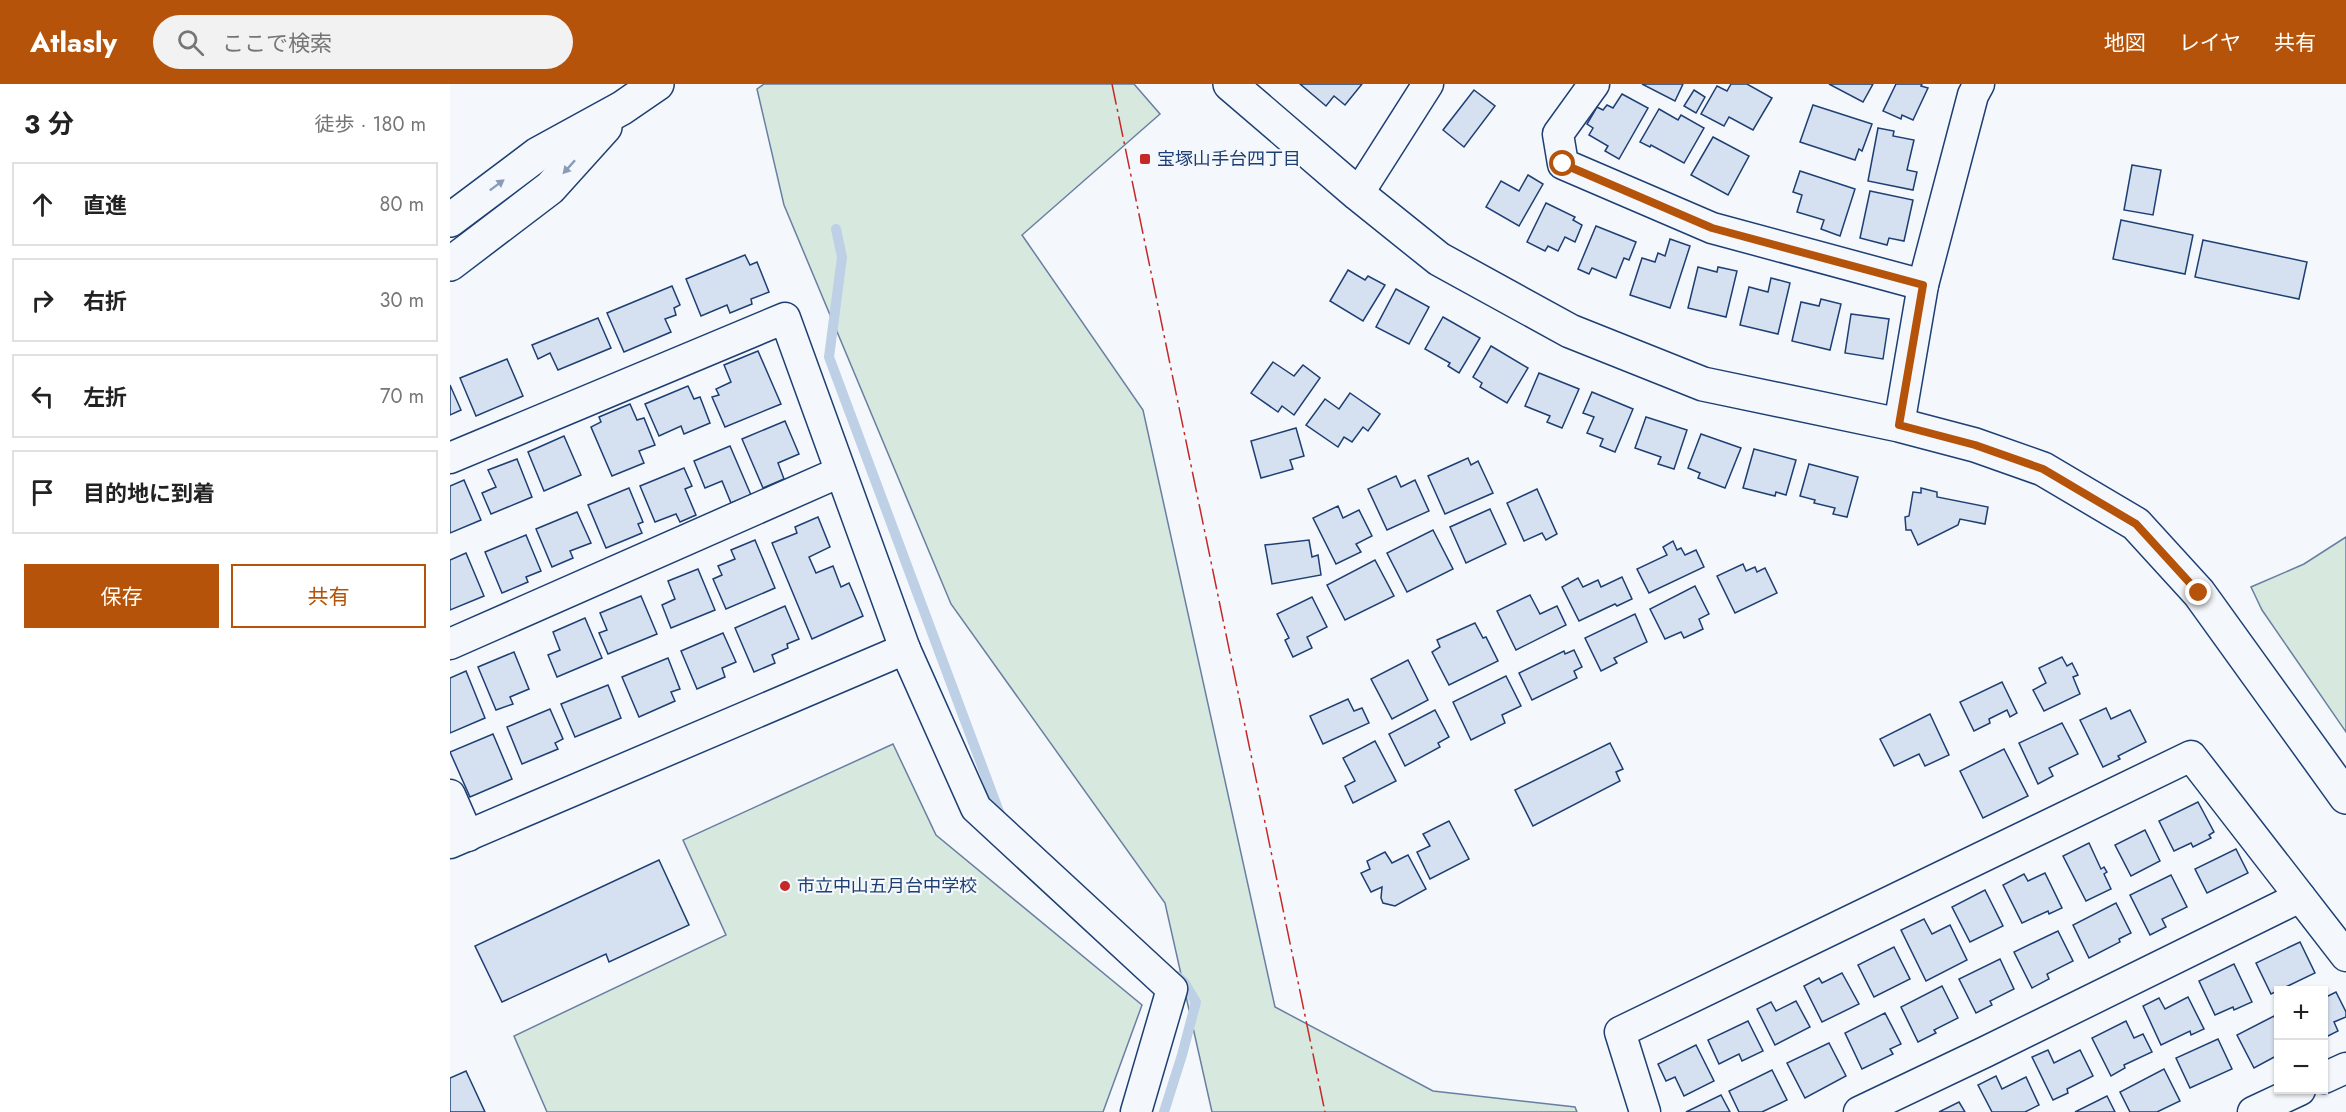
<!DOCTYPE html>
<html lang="ja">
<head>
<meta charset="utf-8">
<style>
	:root { --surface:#fff; --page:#f2f2f2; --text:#222; --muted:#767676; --line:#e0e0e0; --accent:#b45309 }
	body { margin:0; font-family:Jost,"Noto Sans JP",sans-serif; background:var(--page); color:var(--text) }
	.controls { position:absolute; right:18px; bottom:18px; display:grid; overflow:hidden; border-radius:0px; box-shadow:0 2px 4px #0004 }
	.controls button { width:54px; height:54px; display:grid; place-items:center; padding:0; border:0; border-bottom:2px solid var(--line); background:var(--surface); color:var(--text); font:30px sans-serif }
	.stop { position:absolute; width:18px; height:18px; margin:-14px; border:4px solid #b45309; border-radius:50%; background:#fff }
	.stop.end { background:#b45309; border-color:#fff; box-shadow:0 2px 6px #0008 }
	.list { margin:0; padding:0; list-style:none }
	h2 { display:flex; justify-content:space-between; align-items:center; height:78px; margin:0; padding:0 24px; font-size:26px }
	h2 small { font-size:20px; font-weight:400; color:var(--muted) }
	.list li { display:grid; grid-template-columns:39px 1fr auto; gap:18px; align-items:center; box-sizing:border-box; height:84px; margin:0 12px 12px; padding:0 12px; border:2px solid var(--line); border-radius:0px }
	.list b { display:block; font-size:22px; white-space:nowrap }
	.list em { font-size:20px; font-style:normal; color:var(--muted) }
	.actions { display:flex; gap:12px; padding:18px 24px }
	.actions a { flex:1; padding:14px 0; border:2px solid var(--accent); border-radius:0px; text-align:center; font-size:21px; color:var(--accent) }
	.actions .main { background:var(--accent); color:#fff }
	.icon { flex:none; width:33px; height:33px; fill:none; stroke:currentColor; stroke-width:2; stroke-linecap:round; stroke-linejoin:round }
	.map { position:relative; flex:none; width:1896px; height:1028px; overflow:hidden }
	header { display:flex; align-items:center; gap:36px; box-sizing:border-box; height:84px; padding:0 30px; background:var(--accent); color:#fff }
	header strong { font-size:28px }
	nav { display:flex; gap:33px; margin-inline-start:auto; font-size:21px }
	.search { width:420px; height:54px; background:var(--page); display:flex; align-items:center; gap:15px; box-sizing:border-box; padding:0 21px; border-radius:33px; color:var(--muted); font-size:22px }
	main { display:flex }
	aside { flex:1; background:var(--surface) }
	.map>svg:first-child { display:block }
	.green { fill:#d7e8df; stroke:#687fa3; stroke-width:1.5 }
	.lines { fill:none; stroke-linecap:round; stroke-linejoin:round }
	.stream { stroke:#bed0e5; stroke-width:10 }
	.building { fill:#d5e0f0; stroke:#1d3f73; stroke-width:1.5 }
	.minor-casing { stroke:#1d3f73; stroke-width:33 }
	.tertiary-casing { stroke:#1d3f73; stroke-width:36 }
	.minor { stroke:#f4f7fb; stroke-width:30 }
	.tertiary { stroke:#f4f7fb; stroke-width:33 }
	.power { stroke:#c62828; stroke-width:1.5; stroke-dasharray:21 4.5 3 4.5; stroke-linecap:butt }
	.oneway { fill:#889bb7 }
	.route { stroke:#b45309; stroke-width:8 }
	.poi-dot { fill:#c62828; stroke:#f4f7fb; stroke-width:2 }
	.labels { text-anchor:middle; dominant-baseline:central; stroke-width:4.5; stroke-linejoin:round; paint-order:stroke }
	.poi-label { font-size:18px; fill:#1d3f73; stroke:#f4f7fb; text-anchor:start }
</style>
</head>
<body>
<header>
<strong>Atlasly</strong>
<div class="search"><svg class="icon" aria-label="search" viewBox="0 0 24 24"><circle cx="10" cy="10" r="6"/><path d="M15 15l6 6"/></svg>ここで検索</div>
<nav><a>地図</a><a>レイヤ</a><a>共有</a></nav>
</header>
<main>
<aside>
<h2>3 分<small>徒歩 · 180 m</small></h2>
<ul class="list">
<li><svg class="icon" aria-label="ahead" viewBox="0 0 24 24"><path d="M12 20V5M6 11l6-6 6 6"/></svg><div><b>直進</b></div><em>80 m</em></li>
<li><svg class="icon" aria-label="right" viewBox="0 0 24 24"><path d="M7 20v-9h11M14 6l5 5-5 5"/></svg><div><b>右折</b></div><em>30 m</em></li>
<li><svg class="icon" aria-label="left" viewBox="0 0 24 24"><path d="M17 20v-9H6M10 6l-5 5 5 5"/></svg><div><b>左折</b></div><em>70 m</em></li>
<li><svg class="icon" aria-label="arrive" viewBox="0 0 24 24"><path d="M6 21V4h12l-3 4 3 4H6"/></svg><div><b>目的地に到着</b></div></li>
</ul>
<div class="actions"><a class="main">保存</a><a>共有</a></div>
</aside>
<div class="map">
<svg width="1896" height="1028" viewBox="0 0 1896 1028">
	<rect width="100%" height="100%" fill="#f4f7fb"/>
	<!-- green -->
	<g class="green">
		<polygon points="314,0 684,0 710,30 572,151 693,326 825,923 983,1007 1125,1023 1127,1028 762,1028 715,819 501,520 334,121 307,5"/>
		<polygon points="1896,453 1896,648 1812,526 1801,503 1854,480"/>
		<polygon points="443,660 486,751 692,921 653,1028 97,1028 64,952 276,851 233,756"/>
	</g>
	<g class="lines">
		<!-- stream -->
		<g class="stream">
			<polyline points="386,145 392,173 379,273 551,733"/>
			<polyline points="714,1028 732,971 746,918 734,898 727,892"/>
		</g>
	</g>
	<!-- building -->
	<g class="building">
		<polygon points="850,0 912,0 895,21 884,12 876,22"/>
		<polygon points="1192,0 1233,0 1225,17"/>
		<polygon points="1281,0 1297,0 1322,14 1303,46 1279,33 1274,42 1251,30 1267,2 1277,7"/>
		<polygon points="1379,0 1423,0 1413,18"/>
		<polygon points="1446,0 1472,0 1471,2 1478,4 1463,36 1452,31 1451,35 1433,27"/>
		<polygon points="1024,6 1045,22 1014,63 993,46"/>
		<polygon points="1244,6 1255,13 1246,29 1234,22"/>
		<polygon points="1172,10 1198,24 1169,75 1155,67 1158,62 1139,51 1143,44 1137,40 1147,23 1153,26 1157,21 1163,24"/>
		<polygon points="1363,21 1422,40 1412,67 1409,65 1405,76 1350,58"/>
		<polygon points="1209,25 1228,36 1231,31 1254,44 1234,79 1201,61 1200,63 1190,58"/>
		<polygon points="1428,44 1444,47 1443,52 1464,56 1457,86 1467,88 1463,106 1418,97"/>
		<polygon points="1263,53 1299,72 1278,111 1241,91"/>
		<polygon points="1682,81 1711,86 1703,131 1674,126"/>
		<polygon points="1350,87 1405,105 1390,152 1371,145 1374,136 1347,128 1352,111 1343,108"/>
		<polygon points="1078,91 1093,100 1069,142 1036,123 1051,97 1069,107"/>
		<polygon points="1420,107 1463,116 1454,157 1439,154 1437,161 1410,154"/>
		<polygon points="1096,119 1125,133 1123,136 1132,141 1125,158 1115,153 1108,167 1098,162 1095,167 1077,158"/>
		<polygon points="1671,136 1743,151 1735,190 1663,175"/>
		<polygon points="1146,142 1186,158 1179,176 1174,174 1166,194 1142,184 1139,190 1128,185"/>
		<polygon points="1220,155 1240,162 1220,224 1180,211 1192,174 1205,178 1208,169 1215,172"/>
		<polygon points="1753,156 1857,178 1849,215 1745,193"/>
		<polygon points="295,171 300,181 307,178 319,208 301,215 302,220 280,229 277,221 251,232 236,195"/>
		<polygon points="1248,183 1267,188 1268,183 1287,187 1276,233 1238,224"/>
		<polygon points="898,186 915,196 918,192 935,201 913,237 880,217"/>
		<polygon points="1321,194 1340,199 1328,250 1290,241 1299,203 1318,208"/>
		<polygon points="222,202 230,221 224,224 226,231 215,235 221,248 174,268 157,229"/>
		<polygon points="946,205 979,223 959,260 926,243"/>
		<polygon points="1371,215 1391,220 1380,266 1342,257 1351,218 1369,222"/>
		<polygon points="1401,230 1439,235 1433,275 1395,269"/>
		<polygon points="993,233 1030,254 1009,289 998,282 1000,279 975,265"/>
		<polygon points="148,234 161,264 108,286 100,269 88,275 82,261"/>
		<polygon points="1041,262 1078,284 1057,319 1030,303 1032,299 1023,293"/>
		<polygon points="308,267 331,320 275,343 262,313 269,311 266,305 281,298 274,281"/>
		<polygon points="57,275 73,312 26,332 10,294"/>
		<polygon points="823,278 844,292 853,281 870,294 844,331 832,322 828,328 801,309"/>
		<polygon points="1089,289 1129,305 1112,344 1097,338 1100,332 1075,322"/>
		<polygon points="0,301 11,326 0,331"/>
		<polygon points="238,302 244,315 250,313 260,339 234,350 231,342 209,352 195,320"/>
		<polygon points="1142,308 1183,325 1165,368 1150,362 1153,355 1137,349 1144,333 1133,329"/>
		<polygon points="900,309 930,330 918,347 913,343 902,358 894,353 888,363 856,341 875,315 889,325"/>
		<polygon points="180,320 187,336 194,334 205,361 189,367 194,379 162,392 141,343 151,338 149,333"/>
		<polygon points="1196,333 1237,346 1224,385 1208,380 1211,373 1185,364"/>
		<polygon points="335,337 349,370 328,379 334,395 313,404 292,355"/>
		<polygon points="846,344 854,372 840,376 843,385 811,394 801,357"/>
		<polygon points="1251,350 1291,364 1275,404 1248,394 1250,389 1238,384"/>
		<polygon points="114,352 131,391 94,407 78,368"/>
		<polygon points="280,362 301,411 281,419 272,397 255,404 244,377"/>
		<polygon points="1304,365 1346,376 1336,411 1326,408 1325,412 1293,404"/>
		<polygon points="1018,374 1021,381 1028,377 1043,409 995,430 978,392"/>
		<polygon points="67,375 82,413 41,430 32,409 46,403 38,386"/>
		<polygon points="1359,380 1408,393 1397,433 1383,430 1385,424 1364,419 1365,416 1350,412"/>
		<polygon points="234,384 242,402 235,405 246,431 230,438 226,430 205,438 190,402"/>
		<polygon points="946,392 951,403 965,396 979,427 937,446 918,405"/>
		<polygon points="14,396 31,436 0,449 0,402"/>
		<polygon points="179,404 193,438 188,440 192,449 156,464 138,421"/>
		<polygon points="1471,404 1487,408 1487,413 1538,423 1535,440 1510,435 1508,441 1468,461 1461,446 1456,446 1455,433 1459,432 1463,408 1471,409"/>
		<polygon points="1087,405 1107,450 1096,456 1092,449 1074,457 1057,419"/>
		<polygon points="888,422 893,434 909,426 922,452 906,460 911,468 886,480 863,434"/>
		<polygon points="1040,425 1056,460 1016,479 1000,443"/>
		<polygon points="127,428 141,459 120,467 123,474 102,483 86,445"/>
		<polygon points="368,433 380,463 359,473 366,489 383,482 391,503 399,499 413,532 362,555 322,459 347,449 345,443"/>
		<polygon points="983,446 1003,485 957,508 937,469"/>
		<polygon points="76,451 91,487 76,493 78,498 52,509 35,468"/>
		<polygon points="305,456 325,504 276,525 263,495 272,491 268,482 285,475 281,466"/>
		<polygon points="859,456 862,473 868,471 871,491 822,500 815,461"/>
		<polygon points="1223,457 1227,466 1231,464 1235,471 1246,466 1254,483 1199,509 1187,485 1217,471 1213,463"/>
		<polygon points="16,469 34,512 0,526 0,476"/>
		<polygon points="925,476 944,512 895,536 877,501"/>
		<polygon points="1293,480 1296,487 1305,483 1307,488 1315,484 1327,509 1285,529 1267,492"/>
		<polygon points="248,485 265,526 221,544 212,521 225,515 218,497"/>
		<polygon points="1172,493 1182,515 1167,522 1165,520 1129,537 1112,503 1128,494 1133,503 1148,496 1151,503"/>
		<polygon points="1245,502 1259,530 1249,535 1253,545 1234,554 1231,548 1215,555 1200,525"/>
		<polygon points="1080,511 1090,530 1107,522 1116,541 1066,566 1047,527"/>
		<polygon points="191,512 207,550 158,570 149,549 157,546 150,529"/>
		<polygon points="862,513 877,543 857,553 862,564 843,573 835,556 839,554 827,530"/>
		<polygon points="335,522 349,555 337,560 338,564 322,571 325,579 304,588 285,544"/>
		<polygon points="1185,530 1197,558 1164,574 1167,579 1151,587 1135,554"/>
		<polygon points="135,534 152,574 107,593 98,571 110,566 103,548"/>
		<polygon points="1025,539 1033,554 1036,553 1048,577 999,601 982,568 990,563 987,556"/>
		<polygon points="273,549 286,578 272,584 275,593 247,605 231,567"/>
		<polygon points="1124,566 1132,583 1124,587 1127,594 1082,616 1069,589 1114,567 1115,570"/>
		<polygon points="64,568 79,605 60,613 63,620 46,626 28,583"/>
		<polygon points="1612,573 1617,582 1622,579 1628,591 1623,593 1630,610 1594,627 1583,606 1596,599 1589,584"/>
		<polygon points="218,574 230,605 221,608 225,617 189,633 172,593"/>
		<polygon points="958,576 978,616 942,635 921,595"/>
		<polygon points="16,587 35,634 0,649 0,594"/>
		<polygon points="1056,592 1071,622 1052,631 1055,639 1021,656 1003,618"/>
		<polygon points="1552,598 1567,629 1560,633 1557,626 1539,635 1540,639 1524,647 1510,618"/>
		<polygon points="158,601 171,634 125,653 111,620"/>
		<polygon points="898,615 904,627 912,624 919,639 873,660 860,632"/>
		<polygon points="1656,624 1661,635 1680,626 1696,658 1668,672 1670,675 1653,683 1630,636"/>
		<polygon points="100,625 113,655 105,659 108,665 72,680 57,643"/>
		<polygon points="985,626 999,653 988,659 990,663 955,682 939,650"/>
		<polygon points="1480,630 1499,671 1475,682 1469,670 1444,682 1430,655"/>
		<polygon points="1612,639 1628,670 1599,684 1603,692 1588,700 1569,659"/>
		<polygon points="43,650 62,695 20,713 0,668"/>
		<polygon points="925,657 946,697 903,719 895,702 905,697 893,674"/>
		<polygon points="1160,659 1173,685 1166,688 1170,697 1083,742 1065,706"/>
		<polygon points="1554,665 1578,712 1533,734 1510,687"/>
		<polygon points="1748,718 1764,748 1759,751 1761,754 1743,763 1741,759 1724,767 1709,737"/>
		<polygon points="999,737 1019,775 980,795 967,768 980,762 973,750"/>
		<polygon points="1695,746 1710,777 1681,792 1665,761"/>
		<polygon points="1639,759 1651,785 1654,783 1657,788 1654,790 1661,805 1636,817 1613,772"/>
		<polygon points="1786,765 1798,789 1757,809 1745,785"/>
		<polygon points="935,768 942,779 958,771 976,805 945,822 933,819 931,814 932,803 921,808 911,789 920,785 917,777"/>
		<polygon points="209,776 239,841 159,878 156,870 52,918 25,862"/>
		<polygon points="1595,789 1612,824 1599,830 1598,827 1572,839 1553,801 1574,790 1578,797"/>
		<polygon points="1721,791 1737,823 1712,835 1716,843 1700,851 1680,811"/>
		<polygon points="1535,806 1553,842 1520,858 1502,823"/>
		<polygon points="1666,819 1681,849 1669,855 1670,858 1639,874 1623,841"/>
		<polygon points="1474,835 1482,850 1500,841 1517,876 1476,897 1451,846"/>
		<polygon points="1608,847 1623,877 1597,890 1599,895 1582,904 1564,868"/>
		<polygon points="1850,858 1865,889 1821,910 1806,879"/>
		<polygon points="1444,863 1460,895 1424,913 1408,881"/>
		<polygon points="1550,875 1564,905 1540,917 1542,921 1526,929 1509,895"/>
		<polygon points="1784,880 1802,918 1784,926 1783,923 1765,931 1749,897"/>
		<polygon points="1392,889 1409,920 1372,938 1354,902 1369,894 1372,899"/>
		<polygon points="1492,902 1508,934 1484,946 1486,949 1468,958 1451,923"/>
		<polygon points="1886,908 1896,928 1896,933 1884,938 1888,947 1874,954 1874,914"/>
		<polygon points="1738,913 1754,945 1741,951 1740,947 1711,961 1693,922 1709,914 1715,925"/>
		<polygon points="1346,917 1360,943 1325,961 1307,925 1321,918 1326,927"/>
		<polygon points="1435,929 1451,960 1440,965 1443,970 1412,985 1395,949"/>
		<polygon points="1824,932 1828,941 1828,971 1804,984 1787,951"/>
		<polygon points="1298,937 1313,967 1292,977 1289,970 1269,980 1258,956"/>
		<polygon points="1676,937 1684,954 1693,950 1702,968 1674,981 1675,984 1661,992 1642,954"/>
		<polygon points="1768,955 1782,985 1740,1004 1726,974"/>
		<polygon points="1379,959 1396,992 1355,1014 1337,979"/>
		<polygon points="1246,961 1264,997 1234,1012 1225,993 1216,997 1208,980"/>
		<polygon points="1598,966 1604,979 1630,966 1643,992 1617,1005 1618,1009 1603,1016 1582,973"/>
		<polygon points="1714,985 1730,1017 1707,1028 1680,1028 1670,1008"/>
		<polygon points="1322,986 1337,1016 1312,1028 1289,1028 1279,1007"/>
		<polygon points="16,987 35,1028 0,1028 0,994"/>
		<polygon points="1546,992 1552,1005 1576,993 1589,1021 1575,1028 1542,1028 1528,1001"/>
		<polygon points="1271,1011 1280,1028 1236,1028"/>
		<polygon points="1657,1012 1665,1028 1625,1028"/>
		<polygon points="1509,1018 1515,1028 1489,1028"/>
	</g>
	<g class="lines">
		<defs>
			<g id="minor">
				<polyline points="1144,0 1108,50 1113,80 1262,144 1473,201"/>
				<polyline points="908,110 978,0"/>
				<polyline points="1449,341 1473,201 1523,11 1529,0"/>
				<polyline points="0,374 335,234 455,565 526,724 722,905 686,1028"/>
				<polyline points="0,560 390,388"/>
				<polyline points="0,711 18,752"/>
				<polyline points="0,759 455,565"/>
				<polyline points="1874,994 1896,984"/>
				<polyline points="1195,1028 1170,948 1741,672 1896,872"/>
				<polyline points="1409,1028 1535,968 1850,813"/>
				<polyline points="1803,1028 1850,1006"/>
			</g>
			<g id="tertiary">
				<polyline points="780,0 908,110 989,175 1120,247 1253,300 1449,341 1525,361 1593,385 1686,440 1749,509 1896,713"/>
				<polyline points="0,136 88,70 172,24 207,0"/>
				<polyline points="0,180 100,104 155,43"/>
			</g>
		</defs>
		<!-- minor casing -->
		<use href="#minor" class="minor-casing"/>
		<!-- tertiary casing -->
		<use href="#tertiary" class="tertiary-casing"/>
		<!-- minor -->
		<use href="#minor" class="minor"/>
		<!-- tertiary -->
		<use href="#tertiary" class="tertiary"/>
		<!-- power -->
		<polyline class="power" points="662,0 875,1028"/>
	</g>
	<!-- one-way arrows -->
	<defs><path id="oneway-solid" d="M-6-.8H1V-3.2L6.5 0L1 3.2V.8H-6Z" transform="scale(1.5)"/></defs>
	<g class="oneway">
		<use href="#oneway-solid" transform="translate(119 83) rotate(132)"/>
		<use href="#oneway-solid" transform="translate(47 101) rotate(-37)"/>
	</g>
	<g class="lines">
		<!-- route -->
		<polyline class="route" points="1113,80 1262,144 1473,201 1449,341 1525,361 1593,385 1686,440 1749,509"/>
	</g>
	<!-- markers -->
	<g class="poi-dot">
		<rect x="689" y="69" width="12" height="12" rx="3"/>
		<circle cx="335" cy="802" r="6"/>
	</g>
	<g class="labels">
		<!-- poi labels -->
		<g class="poi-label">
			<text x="707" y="75">宝塚山手台四丁目</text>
			<text x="347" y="802">市立中山五月台中学校</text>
		</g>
	</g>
</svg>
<div class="controls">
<button>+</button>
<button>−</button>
</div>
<div class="stop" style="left:1113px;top:80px"></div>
<div class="stop end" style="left:1749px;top:509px"></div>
</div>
</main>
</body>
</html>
